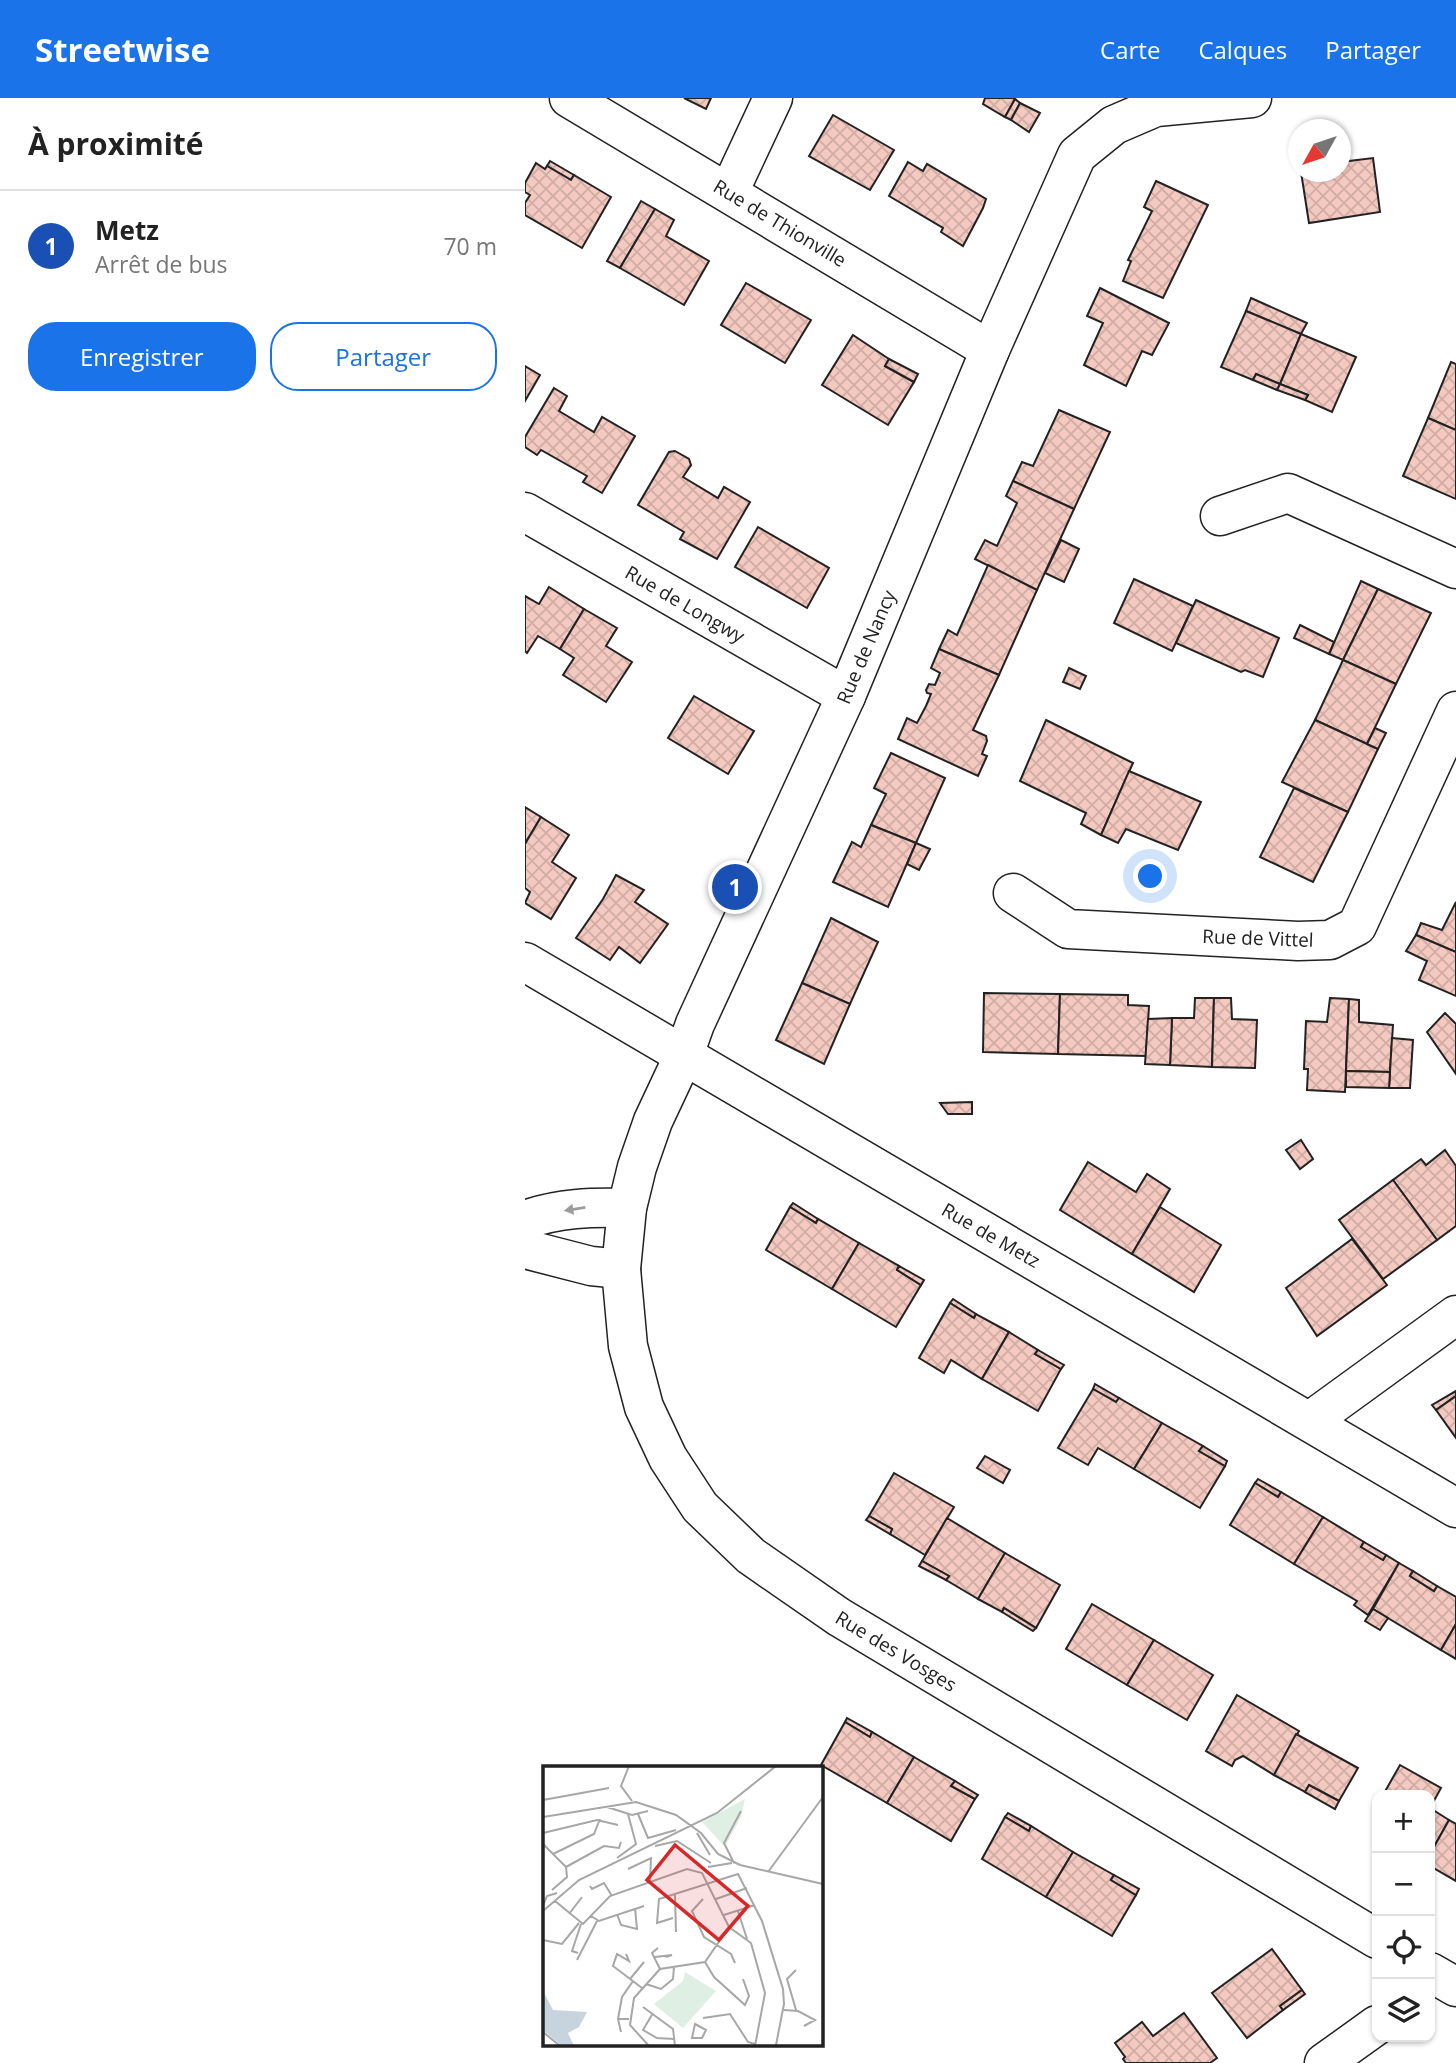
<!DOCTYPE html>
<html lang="fr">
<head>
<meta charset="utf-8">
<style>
	:root { --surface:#fff; --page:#f6f6f6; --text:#222; --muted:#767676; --line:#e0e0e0; --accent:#1a73e8 }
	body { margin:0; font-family:"Open Sans",sans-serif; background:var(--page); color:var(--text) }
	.controls { position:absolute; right:21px; bottom:21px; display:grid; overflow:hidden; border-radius:14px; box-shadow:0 2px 5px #0004 }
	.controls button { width:63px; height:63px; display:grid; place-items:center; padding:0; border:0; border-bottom:2px solid var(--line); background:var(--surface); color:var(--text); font:35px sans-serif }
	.compass { position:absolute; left:763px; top:21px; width:63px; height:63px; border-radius:50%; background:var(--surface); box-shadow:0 2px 5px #0004; rotate:230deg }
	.you { position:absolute; left:626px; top:779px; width:24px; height:24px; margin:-18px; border:5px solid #fff; border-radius:50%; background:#1a73e8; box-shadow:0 0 0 10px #1a73e833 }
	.badge { display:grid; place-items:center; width:46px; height:46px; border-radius:50%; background:var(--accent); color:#fff; font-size:23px; font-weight:700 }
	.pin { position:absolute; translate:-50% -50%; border:4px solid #fff; box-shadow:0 2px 7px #0006 }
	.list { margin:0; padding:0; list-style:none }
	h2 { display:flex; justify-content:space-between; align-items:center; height:91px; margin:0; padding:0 28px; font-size:30px }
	h2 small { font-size:23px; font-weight:400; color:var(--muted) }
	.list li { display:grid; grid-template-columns:46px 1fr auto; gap:21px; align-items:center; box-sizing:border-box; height:112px; padding:0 28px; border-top:2px solid var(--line) }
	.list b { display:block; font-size:26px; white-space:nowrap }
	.list p { margin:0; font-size:23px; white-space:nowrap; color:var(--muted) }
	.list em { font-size:23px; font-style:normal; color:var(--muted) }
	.actions { display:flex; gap:14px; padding:21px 28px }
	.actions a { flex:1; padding:16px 0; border:2px solid var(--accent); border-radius:28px; text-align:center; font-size:24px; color:var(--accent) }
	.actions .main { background:var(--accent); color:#fff }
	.icon { flex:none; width:38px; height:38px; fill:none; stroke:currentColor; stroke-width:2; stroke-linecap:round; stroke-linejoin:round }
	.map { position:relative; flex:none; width:931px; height:1965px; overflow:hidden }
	header { display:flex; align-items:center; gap:42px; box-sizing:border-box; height:98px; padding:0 35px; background:var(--accent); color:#fff }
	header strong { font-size:33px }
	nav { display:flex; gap:38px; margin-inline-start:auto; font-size:24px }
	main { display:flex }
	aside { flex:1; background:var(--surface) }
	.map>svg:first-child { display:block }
	.building { fill:url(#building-cross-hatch); stroke:#222; stroke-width:2 }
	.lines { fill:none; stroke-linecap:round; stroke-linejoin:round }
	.minor-casing { stroke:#222; stroke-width:41 }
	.minor { stroke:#fff; stroke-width:38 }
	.oneway { fill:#9c9c9c }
	.labels { text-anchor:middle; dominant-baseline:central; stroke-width:5; stroke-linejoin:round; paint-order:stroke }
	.street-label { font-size:19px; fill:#222; stroke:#fff }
	.inset-road { fill:none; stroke:#a7a7a7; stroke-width:2 }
	.view { fill:#d62828; fill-opacity:0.15; stroke:#d62828; stroke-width:3.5 }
	.inset-edge { fill:none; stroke:#222; stroke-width:3.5 }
</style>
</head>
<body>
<header>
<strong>Streetwise</strong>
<nav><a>Carte</a><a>Calques</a><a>Partager</a></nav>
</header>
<main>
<aside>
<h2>À proximité<small></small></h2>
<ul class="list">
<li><span class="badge" style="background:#1a4fb4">1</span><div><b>Metz</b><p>Arrêt de bus</p></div><em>70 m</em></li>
</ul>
<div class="actions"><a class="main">Enregistrer</a><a>Partager</a></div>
</aside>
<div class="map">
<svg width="931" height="1965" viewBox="0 0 931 1965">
	<defs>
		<pattern id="building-cross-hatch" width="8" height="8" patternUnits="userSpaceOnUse" patternTransform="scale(1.75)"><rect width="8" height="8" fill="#f3c9c0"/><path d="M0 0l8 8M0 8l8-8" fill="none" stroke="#d0aca5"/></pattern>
	</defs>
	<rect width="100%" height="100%" fill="#fff"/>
	<!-- building -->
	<g class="building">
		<polygon points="159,0 186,0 181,11"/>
		<polygon points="460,0 488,0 490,1 480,19 458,6"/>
		<polygon points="490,1 495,5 486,22 480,19"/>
		<polygon points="495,5 515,15 504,34 486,22"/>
		<polygon points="308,17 369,52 345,92 284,58"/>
		<polygon points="848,60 855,114 784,125 776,74 816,74 816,64"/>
		<polygon points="25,63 49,77 46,82 22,68"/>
		<polygon points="383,64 398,73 402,66 461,101 458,110 438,148 416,134 418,130 364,98"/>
		<polygon points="11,65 20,71 22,68 46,82 49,77 86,99 57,150 0,117 0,105 5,97 0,94 0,85"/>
		<polygon points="631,83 683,107 638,200 598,183 606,163 603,162 627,113 619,109"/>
		<polygon points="116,103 130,111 95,170 82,163"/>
		<polygon points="130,111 149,122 141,138 184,163 159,207 95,170"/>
		<polygon points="221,185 286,222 260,265 196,227"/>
		<polygon points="575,190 644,225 627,257 617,253 601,288 559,267 578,225 562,218"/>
		<polygon points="726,200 782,225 776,236 721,213"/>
		<polygon points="721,213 776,236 755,286 731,276 728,282 696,269"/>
		<polygon points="776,236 831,259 807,314 780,302 783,297 755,286"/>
		<polygon points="328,237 364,261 360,268 389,284 363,327 297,287"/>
		<polygon points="364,261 393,276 389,284 360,268"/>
		<polygon points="926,264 931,266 931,332 903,320"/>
		<polygon points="0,268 15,277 0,303"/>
		<polygon points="731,276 755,286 752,292 728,282"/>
		<polygon points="755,286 783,297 780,302 752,292"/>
		<polygon points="29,290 42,298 34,313 69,334 77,319 110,338 77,395 58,384 62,378 16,352 12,357 0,349 0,339"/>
		<polygon points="534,312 585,334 549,411 488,383 497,364 508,368"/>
		<polygon points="903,320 931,332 931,401 878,378"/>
		<polygon points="150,353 164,361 166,367 158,379 193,400 199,389 225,404 192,461 155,441 159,434 113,407 144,354"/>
		<polygon points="488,383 549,411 512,492 450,461 460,442 472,448 492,405 481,398"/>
		<polygon points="233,429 304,470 282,510 210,469"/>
		<polygon points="536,442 554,451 539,484 520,475"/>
		<polygon points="463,467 512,492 474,577 414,551 423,532 432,537"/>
		<polygon points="609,481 668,508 647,553 589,525"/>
		<polygon points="836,483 853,491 818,562 804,556"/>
		<polygon points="24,489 59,511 35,551 13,538 2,555 0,553 0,498 14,506"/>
		<polygon points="853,491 906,515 871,586 818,562"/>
		<polygon points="671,502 754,540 738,579 720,572 716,574 651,545"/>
		<polygon points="59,511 92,530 81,548 107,564 81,604 38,577 49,560 35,551"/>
		<polygon points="775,527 809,544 804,556 769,540"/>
		<polygon points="414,551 474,577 448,632 461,638 462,643 457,656 462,658 453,678 373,641 382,620 392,625 401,608 406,596 402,595 401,592 404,586 410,587 415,575 406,570"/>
		<polygon points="818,562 871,586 842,646 790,622"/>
		<polygon points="544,570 561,578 555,591 538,584"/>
		<polygon points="169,598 229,633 203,676 143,640"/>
		<polygon points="521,622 608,665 576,737 556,726 561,715 495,683"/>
		<polygon points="790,622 853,651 823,714 757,684"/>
		<polygon points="850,630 861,635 853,651 842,646"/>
		<polygon points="366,655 420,680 391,745 346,727 361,696 349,690"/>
		<polygon points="604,673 676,704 653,752 601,731 593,745 576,737"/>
		<polygon points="769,690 823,714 788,784 735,759"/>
		<polygon points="0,709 16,719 0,746"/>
		<polygon points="16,719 44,737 27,764 51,780 26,821 0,805 5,794 0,790 0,746"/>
		<polygon points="346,727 391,745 363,809 308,784 327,744 336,749"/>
		<polygon points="391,745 405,751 394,772 382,766"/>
		<polygon points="91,777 119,792 110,804 143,826 115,865 94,849 85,862 51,840 78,801"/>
		<polygon points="931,804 931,854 891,837 896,825 917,832"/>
		<polygon points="306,820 353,844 325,906 277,885"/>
		<polygon points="891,837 931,854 931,898 894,882 902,863 881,853"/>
		<polygon points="277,885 325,906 299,966 251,942"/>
		<polygon points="459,895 535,896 533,956 458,954"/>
		<polygon points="535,896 603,897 603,907 624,908 621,958 533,956"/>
		<polygon points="670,900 689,900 687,969 645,967 647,920 669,920"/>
		<polygon points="689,900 706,900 707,921 732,922 730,970 687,969"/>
		<polygon points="805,900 824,901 820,994 782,992 783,971 779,971 781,923 802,924"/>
		<polygon points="824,901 834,902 834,924 868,927 865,974 821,973"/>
		<polygon points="920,915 931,926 931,976 902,934"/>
		<polygon points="647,920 645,967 620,966 623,921"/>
		<polygon points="867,940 888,942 885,990 864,990"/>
		<polygon points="821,973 865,974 864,990 821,989"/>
		<polygon points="447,1004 447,1016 423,1016 415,1005"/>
		<polygon points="776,1042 788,1061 775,1071 761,1052"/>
		<polygon points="920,1052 931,1068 931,1128 912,1142 868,1082 896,1061 901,1067"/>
		<polygon points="563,1064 611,1094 622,1076 645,1091 607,1156 535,1112"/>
		<polygon points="868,1082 912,1142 858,1181 814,1122"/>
		<polygon points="268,1105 293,1121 291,1125 265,1109"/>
		<polygon points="265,1109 291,1125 293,1121 334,1145 307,1191 241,1152"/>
		<polygon points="635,1109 696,1147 669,1194 607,1156"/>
		<polygon points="827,1141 862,1187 792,1238 761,1190"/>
		<polygon points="334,1145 374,1168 372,1172 396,1187 371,1229 307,1191"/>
		<polygon points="374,1168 399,1182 396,1187 372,1172"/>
		<polygon points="428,1201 451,1216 449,1220 425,1205"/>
		<polygon points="425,1205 449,1220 451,1216 484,1234 457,1281 426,1262 419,1275 394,1260"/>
		<polygon points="484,1234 513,1252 510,1256 536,1271 513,1313 457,1281"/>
		<polygon points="513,1252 539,1267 536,1271 510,1256"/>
		<polygon points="570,1286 594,1300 591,1304 568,1291"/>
		<polygon points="568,1291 591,1304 594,1300 637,1325 609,1371 573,1350 563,1367 533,1350"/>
		<polygon points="931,1293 931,1298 911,1312 907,1307"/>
		<polygon points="931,1298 931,1340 911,1312"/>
		<polygon points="637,1325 678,1348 674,1353 700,1368 675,1410 609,1371"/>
		<polygon points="678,1348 702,1363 700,1368 674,1353"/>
		<polygon points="460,1358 485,1372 478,1385 452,1370"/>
		<polygon points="369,1375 429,1409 400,1457 365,1436 367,1431 344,1418"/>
		<polygon points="733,1381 756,1394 753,1399 730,1385"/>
		<polygon points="730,1385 753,1399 756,1394 798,1419 769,1466 705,1427"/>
		<polygon points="344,1418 367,1431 365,1436 341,1422"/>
		<polygon points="798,1419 839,1444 836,1449 858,1462 861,1457 874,1465 843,1517 829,1507 832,1503 769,1466"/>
		<polygon points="422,1420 480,1455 453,1501 421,1482 424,1478 397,1463"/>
		<polygon points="839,1444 861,1457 858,1462 836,1449"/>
		<polygon points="480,1455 535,1487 511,1530 479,1510 477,1514 453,1501"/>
		<polygon points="397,1463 424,1478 421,1482 394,1468"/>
		<polygon points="874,1465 888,1473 885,1478 909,1493 912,1488 931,1499 931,1526 916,1552 848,1511"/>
		<polygon points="888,1473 912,1488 909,1493 885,1478"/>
		<polygon points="567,1506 629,1542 602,1587 541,1551"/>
		<polygon points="479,1510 511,1530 508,1533 477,1514"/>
		<polygon points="848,1511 863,1520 855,1532 840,1523"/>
		<polygon points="931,1526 931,1561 916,1552"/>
		<polygon points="629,1542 688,1577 662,1622 602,1587"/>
		<polygon points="712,1597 774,1633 749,1677 718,1658 710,1662 707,1668 681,1653"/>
		<polygon points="322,1620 347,1634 345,1639 320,1624"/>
		<polygon points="320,1624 345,1639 347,1634 389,1659 362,1705 296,1667"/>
		<polygon points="771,1636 833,1670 814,1703 784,1687 780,1694 749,1677"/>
		<polygon points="389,1659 430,1683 426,1688 450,1701 426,1743 362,1705"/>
		<polygon points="875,1667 916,1690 905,1710 905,1697 858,1697"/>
		<polygon points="430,1683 453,1697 450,1701 426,1688"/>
		<polygon points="784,1687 814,1703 810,1711 780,1694"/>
		<polygon points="905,1710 924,1722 905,1756"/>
		<polygon points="483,1715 506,1728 504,1733 480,1719"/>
		<polygon points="480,1719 504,1733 506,1728 548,1754 521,1799 457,1761"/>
		<polygon points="924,1722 931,1726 931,1783 905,1768 905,1756"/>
		<polygon points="548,1754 589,1777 586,1782 611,1797 587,1838 521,1799"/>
		<polygon points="589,1777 614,1791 611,1797 586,1782"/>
		<polygon points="747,1851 777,1892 755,1908 758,1912 722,1940 687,1895"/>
		<polygon points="777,1892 780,1896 758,1912 755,1908"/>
		<polygon points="659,1915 692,1960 685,1965 601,1965 598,1961 600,1959 590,1945 617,1924 628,1938"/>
	</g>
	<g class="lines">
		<defs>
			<g id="minor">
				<polyline points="44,0 465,252"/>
				<polyline points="727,0 631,9 589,27 552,57 465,252 321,598 170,926 159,957 128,1023 112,1069 102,1110 96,1171 103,1248 119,1309 143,1360 175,1409 226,1458 314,1519 852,1841"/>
				<polyline points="204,94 248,0"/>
				<polyline points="0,414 321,598"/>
				<polyline points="695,418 763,395 931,471"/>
				<polyline points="488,795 543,831 773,843 805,842 832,828 931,613"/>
				<polyline points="0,864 931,1410"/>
				<path d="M0,1122C33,1110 67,1109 102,1110"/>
				<polyline points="0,1151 66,1168 96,1171"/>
				<polyline points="785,1323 931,1217"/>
				<polyline points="905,1874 931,1889"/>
				<polyline points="799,1965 852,1927"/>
			</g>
		</defs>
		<!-- minor casing -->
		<use href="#minor" class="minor-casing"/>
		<!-- minor -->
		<use href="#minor" class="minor"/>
	</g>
	<!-- one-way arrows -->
	<defs><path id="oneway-solid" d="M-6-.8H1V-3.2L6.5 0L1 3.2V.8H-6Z" transform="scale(1.75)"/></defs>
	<use class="oneway" href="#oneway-solid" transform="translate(50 1111) rotate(171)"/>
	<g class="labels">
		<!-- street labels -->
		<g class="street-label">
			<text transform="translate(255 125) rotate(31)">Rue de Thionville</text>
			<text transform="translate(160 506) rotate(30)">Rue de Longwy</text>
			<text transform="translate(341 549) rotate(-67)">Rue de Nancy</text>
			<text transform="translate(733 840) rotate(2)">Rue de Vittel</text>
			<text transform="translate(466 1137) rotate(30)">Rue de Metz</text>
			<text transform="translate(371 1553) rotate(31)">Rue des Vosges</text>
		</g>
	</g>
	<!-- overview -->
	<g transform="translate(18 1668)">
		<rect width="280" height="280" fill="#fff"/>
		<path d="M202,33L198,51L182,81L159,56ZM142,206L173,225L140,262L111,238L140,215Z" fill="#e0efe3"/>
		<path d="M0,225L10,244L44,246L36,261L25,267L31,280H19L0,264Z" fill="#c7d3dd"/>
		<path class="inset-road" d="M86,0L78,20L89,35M0,34L66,22M64,41L89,49L105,45M95,48L105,72L133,64M0,51L93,36L133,49L158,67L175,88L197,99M0,67L54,54L75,59M154,67L167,89M0,78L23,101M112,80L134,75L168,97M10,88L51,68L57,53M74,92L93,78L85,48M191,97L181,77L198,45M197,99L280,118M23,101L61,80L76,82L78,76M165,101L189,97M85,103L108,92L107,115M225,106L280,31M47,120L49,123L61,117L69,130M9,124L24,111L23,101M132,128L133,166M160,133L149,145L161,171L188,188L192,197M173,133L204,122M12,135L40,158L67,130L144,103L159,107L186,161L208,177L222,227L212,280M0,140L4,130L14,127M0,145L36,114L174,47L233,0M195,145L204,173M26,148L39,131M74,148L78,159L94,163L92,142M181,149L212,139M48,150L56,155L101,140M130,152L114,157L116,133L195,108L219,155L240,223L241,238L233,279M0,174L19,178L36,157M115,182L109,187L117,203M35,187L29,185L38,158M83,188L86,195L74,188L70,200L99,222M112,191L129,189L123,191M34,194L54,155M162,196L171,211L202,239L206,230L200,213M87,213L101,196M103,218L118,223L130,213L131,201M100,241L130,263L132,280M241,244L255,245L272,254L261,260M253,244L244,213L253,204M110,247L100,264L114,272L131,273M160,252L187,248L205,276L212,278M75,253L79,231L90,215M152,258L163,264L159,272H149ZM0,266L17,280M78,266L75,253H86M106,280L87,259L91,232L117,203L162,196L186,161"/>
		<path class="view" d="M132,79L205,140L176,174L104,114Z"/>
		<rect width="280" height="280" class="inset-edge"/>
	</g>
</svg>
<div class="controls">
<button>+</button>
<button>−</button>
<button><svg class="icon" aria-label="locate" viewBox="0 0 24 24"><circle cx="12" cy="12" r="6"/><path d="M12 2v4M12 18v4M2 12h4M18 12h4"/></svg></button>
<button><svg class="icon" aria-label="layers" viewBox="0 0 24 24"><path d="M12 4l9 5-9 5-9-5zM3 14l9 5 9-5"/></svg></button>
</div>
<svg class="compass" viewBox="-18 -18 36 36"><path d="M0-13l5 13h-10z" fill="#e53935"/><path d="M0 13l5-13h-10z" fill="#767676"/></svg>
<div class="you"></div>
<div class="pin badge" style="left:210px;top:789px;background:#1a4fb4">1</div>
</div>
</main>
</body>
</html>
